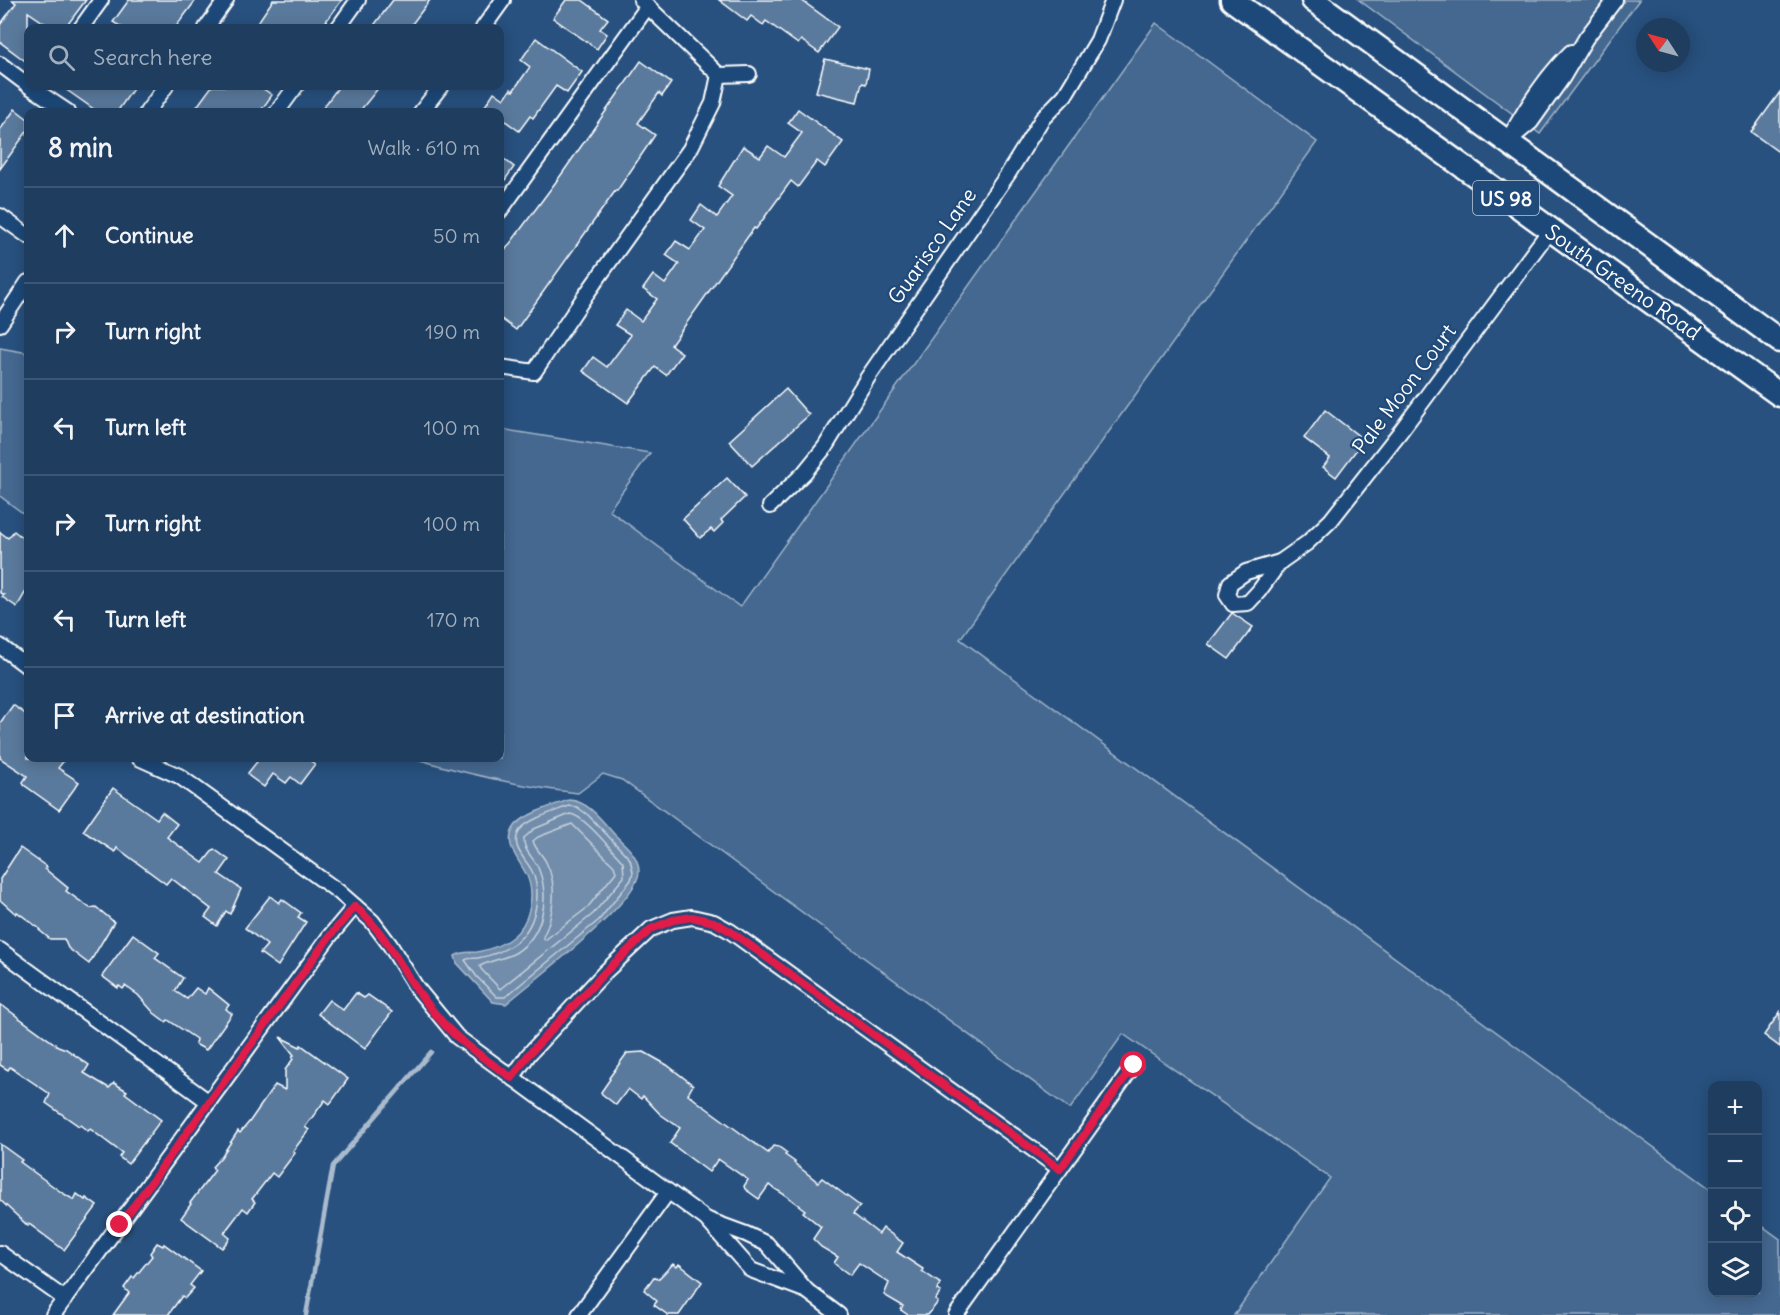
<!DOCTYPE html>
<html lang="en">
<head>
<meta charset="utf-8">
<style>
	:root { --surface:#1e3d5f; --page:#2b4868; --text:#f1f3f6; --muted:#a1aebd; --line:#3c5674 }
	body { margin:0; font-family:Delius,sans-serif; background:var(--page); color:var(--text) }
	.controls { position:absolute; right:18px; bottom:18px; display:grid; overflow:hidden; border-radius:12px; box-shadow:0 3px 15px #0003 }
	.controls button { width:54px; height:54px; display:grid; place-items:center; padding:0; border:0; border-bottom:2px solid var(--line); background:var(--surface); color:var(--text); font:30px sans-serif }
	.compass { position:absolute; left:1636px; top:18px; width:54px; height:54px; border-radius:50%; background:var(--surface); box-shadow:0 3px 15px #0003; rotate:306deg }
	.stop { position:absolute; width:18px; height:18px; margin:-14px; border:4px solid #e11d48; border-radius:50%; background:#fff }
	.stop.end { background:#e11d48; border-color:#fff; box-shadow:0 2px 6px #0008 }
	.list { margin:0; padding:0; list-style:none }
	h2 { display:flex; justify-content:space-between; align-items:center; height:78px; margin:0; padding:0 24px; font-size:26px }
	h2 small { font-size:20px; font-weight:400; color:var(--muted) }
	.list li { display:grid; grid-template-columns:39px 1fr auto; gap:18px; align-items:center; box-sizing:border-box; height:96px; padding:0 24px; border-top:2px solid var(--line) }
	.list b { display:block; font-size:22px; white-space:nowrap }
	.list em { font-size:20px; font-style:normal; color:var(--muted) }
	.icon { flex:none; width:33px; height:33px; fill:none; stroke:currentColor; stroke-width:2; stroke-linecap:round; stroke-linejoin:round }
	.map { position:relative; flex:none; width:1780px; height:1315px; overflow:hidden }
	.search { position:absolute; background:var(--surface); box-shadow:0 3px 15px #0003; left:24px; top:24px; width:480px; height:66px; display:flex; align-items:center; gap:15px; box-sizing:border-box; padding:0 21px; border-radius:12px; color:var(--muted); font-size:22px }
	.panel { position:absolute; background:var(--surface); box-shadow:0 3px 15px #0003; left:24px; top:108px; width:480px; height:654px; border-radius:12px }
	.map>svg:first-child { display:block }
	.green { fill:#446890; stroke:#a2b4c8; stroke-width:1.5 }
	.water { fill:#718dab; stroke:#aabbcd; stroke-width:1.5 }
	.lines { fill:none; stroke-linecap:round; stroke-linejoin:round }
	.shore { stroke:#c6d1dd; stroke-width:1.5 }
	.stream { stroke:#aabbcd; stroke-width:4.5 }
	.building { fill:#5a7a9d; stroke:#fff; stroke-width:1.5 }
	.street-casing { stroke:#fff; stroke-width:18 }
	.primary-casing { stroke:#fff; stroke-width:27 }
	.street { stroke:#1f4a7a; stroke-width:14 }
	.primary { stroke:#1f4a7a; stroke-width:22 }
	.route { stroke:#e11d48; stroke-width:8 }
	.labels { text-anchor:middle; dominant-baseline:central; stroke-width:4.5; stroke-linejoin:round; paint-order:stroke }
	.shield { fill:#1f4a7a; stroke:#bcc9d7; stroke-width:1.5 }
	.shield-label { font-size:20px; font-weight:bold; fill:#fff }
	.street-label { font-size:21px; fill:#fff; stroke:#1f4a7a }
</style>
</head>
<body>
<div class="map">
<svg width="1780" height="1315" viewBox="0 0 1780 1315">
	<rect width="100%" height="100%" fill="#28517f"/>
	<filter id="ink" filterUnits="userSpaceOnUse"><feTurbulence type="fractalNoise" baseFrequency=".0167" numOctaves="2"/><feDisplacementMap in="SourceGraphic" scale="12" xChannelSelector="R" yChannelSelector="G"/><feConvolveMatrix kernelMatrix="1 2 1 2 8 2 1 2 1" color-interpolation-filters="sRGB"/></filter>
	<g filter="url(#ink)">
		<!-- green -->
		<g class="green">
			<polygon points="1359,0 1639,0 1540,134"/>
			<path d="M1156,23L1317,142L960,639L1712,1190V1292H1758V1223L1780,1239V1315H1234L1330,1178L1123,1034L1070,1109L622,780L603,774L578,793C522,787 467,774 413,758H500V429L650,453L609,510L740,607Z"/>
			<polygon points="0,348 28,353 28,517 0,496"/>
		</g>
		<!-- water -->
		<path class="water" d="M569,800C589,801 602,821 615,835C626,846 639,855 639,872C638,903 532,981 506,1004L493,1002L457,963L455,956C463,951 468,953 477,952C488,950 502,945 511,938C530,924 537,893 525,872C517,857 503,843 515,826C524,814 554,805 569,800Z"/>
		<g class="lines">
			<!-- shore -->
			<g class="shore">
				<path d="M569,806L577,807L588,815L630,859L633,872L631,880L599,920L505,997H497L477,977L465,960C469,957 473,959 478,958C489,956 503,951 512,945C535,930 543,896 532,871C526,859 509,846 520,830C528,819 556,811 569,806Z"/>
				<path d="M570,814C584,815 612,851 623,862L624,877L593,914L500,989L481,969L480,966C491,960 504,959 515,953C543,936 550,899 539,870C535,858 523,852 524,838L534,829Z"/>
				<path d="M572,824L614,866L616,872L587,908L545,940L543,937C554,914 558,885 546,862C542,854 535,849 533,841L538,837Z"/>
			</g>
			<!-- stream -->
			<polyline class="stream" points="306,1315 333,1166 431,1052"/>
		</g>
		<!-- building -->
		<g class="building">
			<polygon points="12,0 86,0 65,28 52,28 28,12 28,63 0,42 0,25 16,3"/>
			<polygon points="129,0 196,0 175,28 123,28 113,22"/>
			<polygon points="273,0 342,0 321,28 254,28"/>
			<polygon points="393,0 430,0 409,28 372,28"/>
			<polygon points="566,0 582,0 608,19 600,29 607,34 597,49 553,18"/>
			<polygon points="719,0 801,0 838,27 819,53 801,40 798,44 766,21 763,25 751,16 747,21"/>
			<polygon points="536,38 582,72 567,93 556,86 533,118 530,116 519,131 500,117 500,112 494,112 485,106 494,92 504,99 511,89 513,91 530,67 521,60"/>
			<polygon points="825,59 869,69 866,84 862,83 857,102 816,92"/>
			<polygon points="641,61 671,83 662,96 659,93 638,123 655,135 617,191 616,190 516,330 500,318 500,257 561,175"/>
			<polygon points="61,86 135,86 117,112 98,112"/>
			<polygon points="212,86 259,86 272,95 260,112 193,112"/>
			<polygon points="339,86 380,86 359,112 320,112"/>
			<polygon points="1780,92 1780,153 1751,132"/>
			<polygon points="15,109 28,119 28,130 0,169 0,130"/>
			<polygon points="798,109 843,142 825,167 817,161 798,187 791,181 756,229 754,228 671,345 682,353 666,375 655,367 628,403 583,371 593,357 607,367 631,335 615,325 626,310 641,321 657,299 643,289 653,275 665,284 679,264 666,255 676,241 690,250 705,230 691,220 701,205 717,217 732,196 718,186 743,146 760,157 768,146 784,157 802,133 788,123"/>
			<polygon points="500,156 514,167 500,187"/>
			<polygon points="786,389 809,415 752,466 729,441"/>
			<polygon points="1325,410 1364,440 1336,477 1323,467 1330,458 1304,438"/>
			<polygon points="727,478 745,497 721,520 723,523 714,532 711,529 700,538 683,519"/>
			<polygon points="14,531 28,542 28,588 17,607 2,597 4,595 0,593 0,532 8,538"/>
			<polygon points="1232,613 1253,627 1229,659 1208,644"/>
			<polygon points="13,705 28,716 28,758 66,758 58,768 79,782 59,810 24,785 23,782 27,776 0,758 0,723"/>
			<polygon points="260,758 306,758 315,764 300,784 291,777 286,783 273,774 264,787 249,776 248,773"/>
			<polygon points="113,788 157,819 162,812 177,824 167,837 203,863 214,849 229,860 219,874 241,889 230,914 226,911 217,926 205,917 211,909 171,878 166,884 117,848 115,852 83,831"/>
			<polygon points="20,848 47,867 45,869 68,888 66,891 90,908 96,907 114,922 89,964 68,948 64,939 50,939 39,930 40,929 17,912 16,914 0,900 0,879"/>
			<polygon points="270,896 279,903 282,899 301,913 298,917 306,922 278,966 260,953 267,945 245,928"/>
			<polygon points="133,934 159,953 155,958 183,978 175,991 187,999 196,988 205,994 208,988 229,1005 226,1009 232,1014 206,1050 195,1044 196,1039 168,1020 166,1022 154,1013 138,995 125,986 123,989 119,986 118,988 102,976"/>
			<polygon points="356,993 364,998 368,995 392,1012 365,1049 318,1014 329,1000 343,1010"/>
			<polygon points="0,1004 58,1046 66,1049 89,1065 84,1073 109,1088 114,1083 127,1091 125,1093 161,1120 128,1164 119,1157 122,1153 90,1129 88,1131 80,1125 79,1126 46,1103 50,1094 10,1067 8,1070 0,1065"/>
			<polygon points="1780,1012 1780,1047 1764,1035"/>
			<polygon points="280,1037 300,1047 301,1045 348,1079 330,1104 325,1100 305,1127 309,1130 293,1151 295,1153 277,1177 272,1173 252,1199 255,1202 248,1212 243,1208 224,1233 230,1238 222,1248 181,1218 191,1204 190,1203 215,1170 212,1167 221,1157 238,1131 240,1133 250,1121 275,1085 285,1090 285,1070 293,1059 292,1058 294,1055"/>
			<polygon points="644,1052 667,1065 693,1085 688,1094 698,1102 768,1153 773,1146 779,1147 787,1153 785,1155 795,1162 794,1163 818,1182 822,1178 860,1206 853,1214 879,1234 883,1228 903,1243 897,1252 923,1269 922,1271 941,1284 937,1290 941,1292 935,1300 938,1302 928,1315 908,1315 901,1310 903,1306 884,1295 889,1283 859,1263 850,1275 836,1265 834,1263 838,1257 821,1247 813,1239 821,1227 803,1212 805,1210 785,1195 769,1185 759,1199 745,1189 744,1186 748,1180 718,1159 709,1172 670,1143 680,1128 660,1114 643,1096 641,1099 628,1089 616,1105 602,1094 601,1092 610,1079 609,1078 627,1053"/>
			<polygon points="0,1144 22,1160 20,1162 61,1192 74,1200 77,1194 85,1200 86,1198 97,1206 64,1250 29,1224 28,1226 0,1200"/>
			<polygon points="157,1243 163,1246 164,1244 201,1271 190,1285 194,1288 185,1298 182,1296 168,1315 113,1315 129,1293 124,1288 132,1277 134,1278 152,1256 150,1253"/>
			<polygon points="673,1264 677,1267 679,1264 702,1282 679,1315 668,1315 654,1305 657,1301 644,1290 654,1277 658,1279"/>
		</g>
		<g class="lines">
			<defs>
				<g id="street">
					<polyline points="641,0 719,75"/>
					<polyline points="81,28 101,0"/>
					<polyline points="206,28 226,0"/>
					<polyline points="338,28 358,0"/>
					<polyline points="483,28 503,0"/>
					<polyline points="0,64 28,85"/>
					<polyline points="719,75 749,74"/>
					<polyline points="29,86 68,112"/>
					<polyline points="147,112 166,86"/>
					<polyline points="277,112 296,86"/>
					<polyline points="421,112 441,86"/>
					<path d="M1511,135C1527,106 1547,75 1571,52"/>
					<polyline points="1507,142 1531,122 1563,77 1586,38 1615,0"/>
					<polyline points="500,211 648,6"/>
					<polyline points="0,216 28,236"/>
					<polyline points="0,324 28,282"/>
					<polyline points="500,367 534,372 585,296 690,149 713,103 719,75"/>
					<polyline points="770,506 804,473 825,447 868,377 1008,174 1042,119 1065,95 1098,40 1113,0"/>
					<polyline points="1280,562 1307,543 1331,520 1400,432 1550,230"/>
					<polygon points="1280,562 1259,591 1248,603 1233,604 1227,595 1230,583 1246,572"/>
					<polyline points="0,646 28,667"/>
					<polyline points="139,758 179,776 339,892 372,921 390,945 416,987 457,1037 706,1219 751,1270 807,1291"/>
					<polyline points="0,950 209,1102"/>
					<polyline points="512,1078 529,1054 605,972 651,929 673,920 692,917 714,922 730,931 1060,1169"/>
					<polyline points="708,1220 746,1234 767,1244 807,1291 839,1315"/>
					<polyline points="0,1253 65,1299"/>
					<polyline points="53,1315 329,937 355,906"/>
					<polyline points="579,1315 668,1192"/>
					<polyline points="956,1315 1134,1065"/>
				</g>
				<g id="primary">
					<polyline points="1232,0 1780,395"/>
					<polyline points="1313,0 1780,341"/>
				</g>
			</defs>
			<!-- street casing -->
			<use href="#street" class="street-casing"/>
			<!-- primary casing -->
			<use href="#primary" class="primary-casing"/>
			<!-- street -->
			<use href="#street" class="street"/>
			<!-- primary -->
			<use href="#primary" class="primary"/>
		</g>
	</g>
	<g class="lines" filter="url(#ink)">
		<!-- route -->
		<path class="route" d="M120,1225L329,937L355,906C383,931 395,957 415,987C427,1004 441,1023 457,1037C474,1052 494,1065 512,1078L529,1054L605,972L651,929L673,920L692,917L714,922L730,931L1060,1169L1134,1065"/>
	</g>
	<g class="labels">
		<!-- shield labels -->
		<rect class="shield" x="1473" y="181" width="66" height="34" rx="4.5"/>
		<g class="shield-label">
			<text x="1506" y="198">US 98</text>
		</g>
		<!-- street labels -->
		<g class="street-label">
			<text transform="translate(932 246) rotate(-55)">Guarisco Lane</text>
			<text transform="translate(1623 282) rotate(35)">South Greeno Road</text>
			<text transform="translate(1404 389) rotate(-53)">Pale Moon Court</text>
		</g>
	</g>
</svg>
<div class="controls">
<button>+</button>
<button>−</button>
<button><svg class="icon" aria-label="locate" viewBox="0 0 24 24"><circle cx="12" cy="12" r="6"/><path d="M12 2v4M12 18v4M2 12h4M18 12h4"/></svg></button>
<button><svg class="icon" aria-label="layers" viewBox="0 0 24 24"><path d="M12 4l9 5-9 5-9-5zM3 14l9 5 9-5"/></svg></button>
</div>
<svg class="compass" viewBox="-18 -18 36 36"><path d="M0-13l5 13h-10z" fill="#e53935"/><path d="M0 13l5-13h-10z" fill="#a1aebd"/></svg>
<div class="stop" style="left:1134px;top:1065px"></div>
<div class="stop end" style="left:120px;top:1225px"></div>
<div class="search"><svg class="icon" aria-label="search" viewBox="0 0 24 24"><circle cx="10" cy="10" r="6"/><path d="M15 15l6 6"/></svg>Search here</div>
<section class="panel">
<h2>8 min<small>Walk · 610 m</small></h2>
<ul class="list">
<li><svg class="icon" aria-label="ahead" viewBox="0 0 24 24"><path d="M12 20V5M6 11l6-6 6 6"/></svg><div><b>Continue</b></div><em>50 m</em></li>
<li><svg class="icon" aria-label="right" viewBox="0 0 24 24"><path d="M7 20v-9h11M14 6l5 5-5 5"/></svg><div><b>Turn right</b></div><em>190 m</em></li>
<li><svg class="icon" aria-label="left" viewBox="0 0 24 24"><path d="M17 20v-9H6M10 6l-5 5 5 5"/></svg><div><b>Turn left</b></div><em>100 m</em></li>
<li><svg class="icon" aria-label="right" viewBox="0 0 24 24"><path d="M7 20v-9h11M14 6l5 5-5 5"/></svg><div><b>Turn right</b></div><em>100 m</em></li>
<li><svg class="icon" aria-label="left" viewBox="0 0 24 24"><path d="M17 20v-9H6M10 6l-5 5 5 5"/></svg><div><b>Turn left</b></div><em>170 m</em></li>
<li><svg class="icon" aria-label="arrive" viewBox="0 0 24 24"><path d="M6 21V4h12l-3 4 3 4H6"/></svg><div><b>Arrive at destination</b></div></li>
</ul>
</section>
</div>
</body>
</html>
